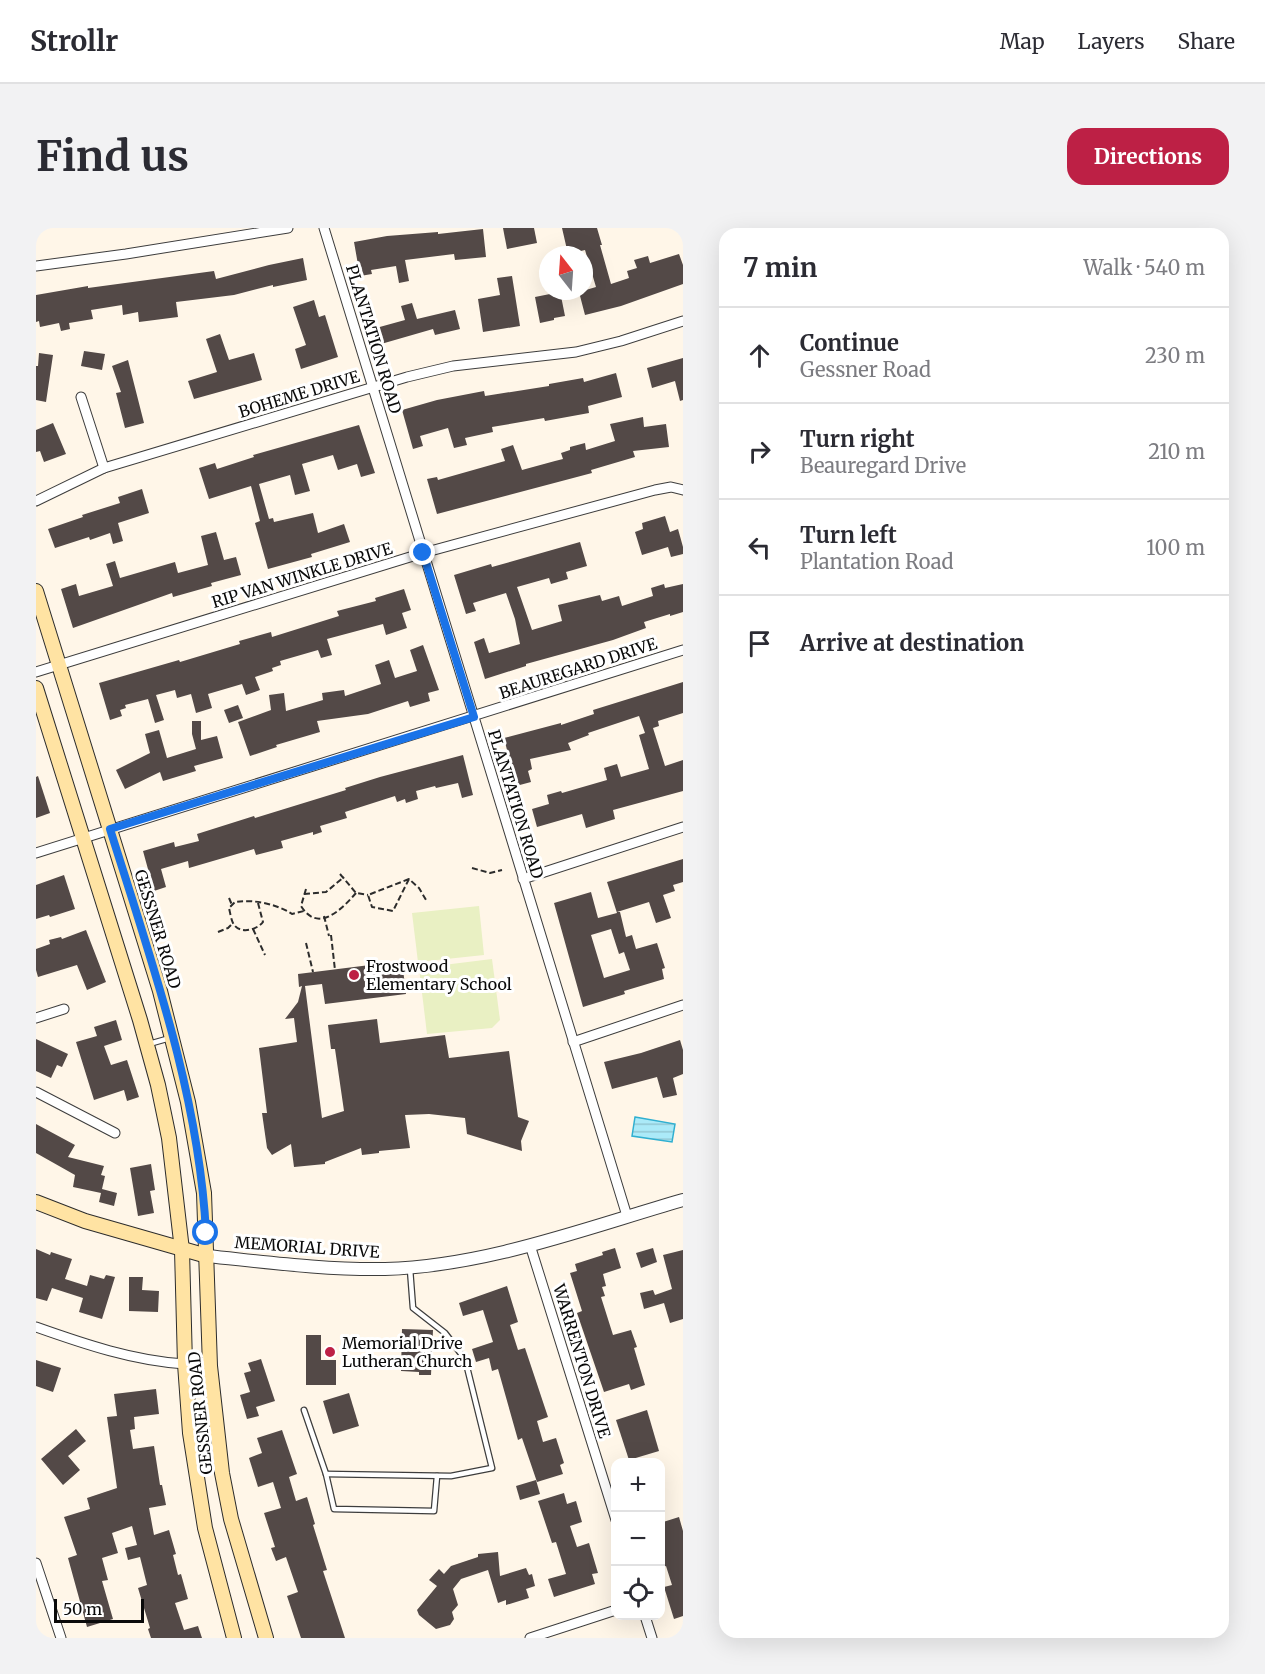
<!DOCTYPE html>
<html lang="en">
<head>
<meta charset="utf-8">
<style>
	:root { --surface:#fff; --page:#f2f2f3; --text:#2b2b33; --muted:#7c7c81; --line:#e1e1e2; --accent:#bd2045 }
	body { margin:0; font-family:Merriweather,serif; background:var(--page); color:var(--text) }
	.controls { position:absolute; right:18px; bottom:18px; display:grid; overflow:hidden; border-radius:12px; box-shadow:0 6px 24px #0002 }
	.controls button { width:54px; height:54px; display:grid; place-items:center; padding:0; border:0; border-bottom:2px solid var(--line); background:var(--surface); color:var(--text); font:30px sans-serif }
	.compass { position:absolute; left:503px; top:18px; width:54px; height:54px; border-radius:50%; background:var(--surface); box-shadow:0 6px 24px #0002; rotate:343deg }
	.scale { position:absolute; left:18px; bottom:15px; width:90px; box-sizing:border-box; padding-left:6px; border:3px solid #0a0a0a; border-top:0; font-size:16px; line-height:21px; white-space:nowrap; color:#0a0a0a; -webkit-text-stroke:4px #fff; paint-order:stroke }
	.stop { position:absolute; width:18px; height:18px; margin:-14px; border:4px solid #1a73e8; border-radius:50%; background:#fff }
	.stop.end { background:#1a73e8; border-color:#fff; box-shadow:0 2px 6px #0008 }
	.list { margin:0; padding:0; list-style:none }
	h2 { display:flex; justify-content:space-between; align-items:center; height:78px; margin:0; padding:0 24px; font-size:26px }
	h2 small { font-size:20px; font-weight:400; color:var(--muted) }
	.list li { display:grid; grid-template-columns:39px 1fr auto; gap:18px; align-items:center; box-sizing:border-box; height:96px; padding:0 24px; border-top:2px solid var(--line) }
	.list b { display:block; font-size:22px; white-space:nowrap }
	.list p { margin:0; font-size:20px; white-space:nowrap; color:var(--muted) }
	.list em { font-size:20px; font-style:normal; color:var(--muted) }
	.icon { flex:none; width:33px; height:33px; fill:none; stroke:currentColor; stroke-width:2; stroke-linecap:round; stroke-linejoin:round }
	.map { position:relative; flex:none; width:647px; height:1410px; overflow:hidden; border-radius:18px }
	header { display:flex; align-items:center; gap:36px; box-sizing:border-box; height:84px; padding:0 30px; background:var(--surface); border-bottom:2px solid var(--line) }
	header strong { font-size:28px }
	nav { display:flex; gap:33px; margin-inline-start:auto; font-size:21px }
	.intro { display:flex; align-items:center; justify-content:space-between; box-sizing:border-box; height:144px; padding:0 36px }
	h1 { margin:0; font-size:42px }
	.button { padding:15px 27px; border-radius:18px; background:var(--accent); color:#fff; font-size:21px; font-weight:700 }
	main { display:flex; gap:36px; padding:0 36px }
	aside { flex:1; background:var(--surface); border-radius:18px; box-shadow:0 6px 24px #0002 }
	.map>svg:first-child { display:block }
	.pitch { fill:#e9f0c3 }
	.water { fill:url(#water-rules); stroke:#30afd0; stroke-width:1.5 }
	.building { fill:#534947; fill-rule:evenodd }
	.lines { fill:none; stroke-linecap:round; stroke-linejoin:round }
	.service-casing { stroke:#3d3d3d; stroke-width:7 }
	.minor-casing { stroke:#3d3d3d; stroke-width:11 }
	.tertiary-casing { stroke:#3d3d3d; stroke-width:14 }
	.secondary-casing { stroke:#2c2c2c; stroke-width:16 }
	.path { stroke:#2c2c2c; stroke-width:2; stroke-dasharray:6 3; stroke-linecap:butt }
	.service { stroke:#fff; stroke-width:4.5 }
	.minor { stroke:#fff; stroke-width:9 }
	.tertiary { stroke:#fff; stroke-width:12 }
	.secondary { stroke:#ffe3a3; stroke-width:14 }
	.route { stroke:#1a73e8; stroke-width:8 }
	.poi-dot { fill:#bd2045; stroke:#fff; stroke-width:2 }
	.labels { text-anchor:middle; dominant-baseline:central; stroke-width:6; stroke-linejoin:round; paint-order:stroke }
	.street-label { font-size:16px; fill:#0a0a0a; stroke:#fff }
	.poi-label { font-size:16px; fill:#0a0a0a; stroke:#fff; text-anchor:start }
</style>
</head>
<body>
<header>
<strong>Strollr</strong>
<nav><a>Map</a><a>Layers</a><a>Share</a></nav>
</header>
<div class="intro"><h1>Find us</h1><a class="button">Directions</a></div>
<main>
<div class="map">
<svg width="647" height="1410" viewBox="0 0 647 1410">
	<defs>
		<pattern id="water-rules" width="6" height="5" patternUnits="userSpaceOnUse" patternTransform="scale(1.5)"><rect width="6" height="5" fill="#abeaf8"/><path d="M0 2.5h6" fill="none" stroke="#92c7d3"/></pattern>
	</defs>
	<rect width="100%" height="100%" fill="#fff6e8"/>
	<!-- pitch -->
	<g class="pitch">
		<polygon points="443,678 448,727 382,734 376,685"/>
		<polygon points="456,731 464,792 456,800 391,806 383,740"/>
	</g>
	<!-- water -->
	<polygon class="water" points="599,889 639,896 636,914 596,908"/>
	<!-- building -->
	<g class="building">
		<polygon points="467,0 498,0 501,15 471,21"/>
		<polygon points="526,0 561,0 566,17 564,17 575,56 593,50 591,43 601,40 598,32 612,28 614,35 643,26 647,37 647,56 585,78 549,87 543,64 560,59 549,22 532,26"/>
		<polygon points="447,1 450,29 419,32 418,26 369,32 373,53 363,55 360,38 335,42 336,46 324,48 318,14 351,8 402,4 402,6"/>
		<polygon points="267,30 271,52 237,59 237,57 198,67 140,74 142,89 103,94 102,84 87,87 86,77 55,82 57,91 33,95 34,101 25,103 23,95 4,99 3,93 0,94 0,67 52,58 52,60 178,43 180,51 233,37"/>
		<polygon points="476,48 484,98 447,104 442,71 464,67 461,50"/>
		<polygon points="514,63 524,63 529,88 518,90 518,92 504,95 499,69 514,66"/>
		<polygon points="278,72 283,89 289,87 302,129 265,141 259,121 270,117 257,79"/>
		<polygon points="376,75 381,91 419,82 424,101 399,107 397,101 345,116 340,100 369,92 365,78"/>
		<polygon points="184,106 193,132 218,125 226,152 158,171 152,153 181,144 170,111"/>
		<polygon points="48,123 69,126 66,142 45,138"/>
		<polygon points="3,125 17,127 10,174 0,172 0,138 2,138"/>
		<polygon points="647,130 647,172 644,173 639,153 616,160 611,140"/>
		<polygon points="92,132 108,195 89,200 80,165 85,164 76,138"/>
		<polygon points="580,145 586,169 552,178 553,185 509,193 508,190 456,199 457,204 429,210 431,217 418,220 412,200 384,208 387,218 377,221 366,182 401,172 448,163 449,168 513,158 513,156 547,150 548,154"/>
		<polygon points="607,189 608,199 630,196 633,219 597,223 599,229 555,242 556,245 401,286 391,251 401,249 402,252 469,233 465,221 477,217 486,242 519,233 527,231 525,225 534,222 534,219 549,215 550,222 579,213 574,196"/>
		<polygon points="17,195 30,226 8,234 4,223 0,224 0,202"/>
		<polygon points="323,197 339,245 325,249 321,236 302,242 297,227 266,236 274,263 259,267 254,247 223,256 233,291 237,290 238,294 277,285 282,305 308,296 314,314 275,326 276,329 232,341 219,295 224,293 215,258 173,271 163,240 179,235 181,241 218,229 217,227"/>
		<polygon points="106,261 113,285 82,295 87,313 77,316 74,305 54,312 53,309 19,320 12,301 47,289 46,287 84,275 82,269"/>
		<polygon points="629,288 634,304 642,301 647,319 647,326 635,329 632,319 606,327 599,304 607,301 606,295"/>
		<polygon points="180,304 188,332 200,329 205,347 175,355 176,358 137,369 136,365 37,400 25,361 40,356 43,368 77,358 70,336 79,333 84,350 139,334 142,345 172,337 165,308"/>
		<polygon points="544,314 551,338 530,344 532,351 515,356 513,350 481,359 496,402 526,393 522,377 564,367 566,373 583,368 586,378 617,368 615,360 628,356 629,360 647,356 647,384 634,388 634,386 608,394 610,400 577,412 490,436 490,438 449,451 438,414 448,410 453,425 484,416 479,391 470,365 437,375 440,383 430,386 418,347 455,336 456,339"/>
		<polygon points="368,361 375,382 366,385 371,400 350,407 347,396 291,411 296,427 285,430 282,422 244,433 245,437 236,440 237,443 219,449 224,462 210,467 206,456 172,466 176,480 160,485 155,466 141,470 139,462 120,467 128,492 119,495 112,471 89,477 90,480 84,482 86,488 74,492 63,455 143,432 144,434 204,416 203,413 235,404 236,409 303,388 301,383 340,373 339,370"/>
		<polygon points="387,417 403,462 392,465 394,473 374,479 372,473 332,486 281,493 284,504 240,517 241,519 214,528 202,494 235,482 233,467 248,465 250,483 287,472 286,465 308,462 309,468 345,456 339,437 353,432 359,450 381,443 374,422"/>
		<polygon points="647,454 647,485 622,493 623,498 617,500 629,538 647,532 647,563 577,582 579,591 550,600 546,586 501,599 496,581 513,576 511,567 525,563 526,565 571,552 568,540 581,536 585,549 613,541 603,507 609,505 603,488 552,505 553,507 532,515 535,522 494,531 496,541 492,543 495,554 480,558 468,510 525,495 525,497 558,486 557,482"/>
		<polygon points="202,477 207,490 193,495 188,482"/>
		<polygon points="156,493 165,493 165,512 181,508 187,530 158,538 160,543 127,553 124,544 89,561 80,542 114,525 109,506 123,502 131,530 160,521 156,506"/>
		<polygon points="427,527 437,567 426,570 422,555 400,560 399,558 380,563 382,571 370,575 369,571 361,574 359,568 309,584 311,590 284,598 286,604 277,607 277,604 245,613 247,620 220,627 218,621 153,640 152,633 125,641 130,659 118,663 107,623 138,614 139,619 163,613 161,606 218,588 219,590 310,562 309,560 344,549"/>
		<polygon points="2,548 14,585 0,590 0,549"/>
		<path d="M647,631V654L637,657L639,663L627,667L635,690L620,695L613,674L581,684H584L590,709L596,707L600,721L621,715L629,740L626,741L628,751L588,763L589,766L547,779L518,675L555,664L562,690L581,685L571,654ZM575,701L583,726L588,724L594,742L568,750L555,707Z"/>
		<polygon points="28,647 39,681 14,689 13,687 0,691 0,657"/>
		<polygon points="50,702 70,754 51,762 41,737 2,749 0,742 0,721 14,716 13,712 25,709 26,711"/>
		<polygon points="366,733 370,766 289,776 286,756 269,758 286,890 308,883 299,821 295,821 292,797 341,791 344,815 409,807 413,830 473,823 482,889 493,893 485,913 486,923 431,906 429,890 393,886 369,887 374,920 343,923 343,925 326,927 325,920 289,934 289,936 258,939 255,916 236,927 231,920 226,885 231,885 223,820 261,814 258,790 249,791 262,774 266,758 263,759 262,746"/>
		<polygon points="80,792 86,812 68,818 75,837 91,832 103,869 91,873 88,862 58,872 40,814 61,808 58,799"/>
		<polygon points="0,811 32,826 26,839 21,837 15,850 0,843"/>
		<polygon points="644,812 647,822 647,846 637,850 641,867 627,870 621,849 576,861 568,834 605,825"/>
		<polygon points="0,896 39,917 32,929 68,938 65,947 69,948 66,961 81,965 78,978 63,974 65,965 37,959 39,947 0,925"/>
		<polygon points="115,936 119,962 114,963 118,985 102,988 94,940"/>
		<polygon points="579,1020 585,1040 567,1046 570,1058 566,1059 569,1068 565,1069 577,1107 595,1102 601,1119 598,1120 609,1157 595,1162 593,1156 568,1164 541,1085 546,1083 534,1045 541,1043 539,1036 567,1027 566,1024"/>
		<polygon points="617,1020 621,1034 605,1040 600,1025"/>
		<polygon points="0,1021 14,1027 15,1024 36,1031 29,1051 51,1058 54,1047 68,1051 70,1047 79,1049 66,1091 43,1084 47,1070 16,1060 11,1073 0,1070"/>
		<polygon points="647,1022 647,1091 634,1095 628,1075 608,1081 604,1065 617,1062 619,1067 636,1061 627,1027"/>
		<polygon points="93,1049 107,1049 106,1062 123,1063 122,1084 93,1083"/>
		<polygon points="471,1058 482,1094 474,1097 482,1122 489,1120 512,1189 501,1193 507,1214 520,1210 528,1235 524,1237 527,1246 501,1254 486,1210 482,1212 462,1141 456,1143 453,1130 440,1134 436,1121 457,1114 447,1082 427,1088 423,1075"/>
		<polygon points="366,1101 397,1102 395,1147 383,1147 383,1144 365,1143"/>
		<polygon points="270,1107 285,1107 285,1132 300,1132 300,1157 270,1157"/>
		<polygon points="225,1131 239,1173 220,1179 223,1188 211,1191 204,1167 214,1164 208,1145 215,1143 212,1135"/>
		<polygon points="0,1132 25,1140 17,1164 0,1158"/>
		<polygon points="120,1161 123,1186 98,1189 99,1201 94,1202 97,1221 118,1218 124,1257 126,1257 130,1277 113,1280 118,1307 133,1302 140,1326 137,1327 142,1347 145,1346 152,1371 139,1375 148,1402 162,1398 166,1410 115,1410 112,1401 114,1400 102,1360 111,1357 104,1329 92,1332 89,1320 101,1317 96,1298 76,1305 82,1325 66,1330 72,1352 66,1353 77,1391 51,1399 32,1330 41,1327 28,1289 54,1281 51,1270 81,1260 71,1189 81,1188 78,1166"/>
		<polygon points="313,1165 323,1198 297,1206 287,1173"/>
		<polygon points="611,1182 623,1223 593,1232 580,1192"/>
		<polygon points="40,1201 50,1213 32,1228 44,1242 27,1257 5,1231"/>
		<polygon points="246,1202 261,1246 253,1249 260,1273 271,1269 279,1296 277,1297 291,1342 287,1343 309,1410 265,1410 251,1368 262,1364 250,1329 240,1333 235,1320 239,1319 228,1285 245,1280 237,1254 222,1259 213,1230 226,1225 221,1210"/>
		<polygon points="500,1252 504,1266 484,1272 480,1258"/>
		<polygon points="528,1265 531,1276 540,1273 546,1294 534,1298 541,1319 553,1315 562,1345 556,1346 559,1356 518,1369 512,1351 530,1346 520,1314 516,1315 502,1273"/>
		<polygon points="643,1289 647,1303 647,1388 638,1391 628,1359 636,1357 630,1338 624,1340 624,1295"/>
		<polygon points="462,1324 464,1348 490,1340 493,1347 496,1346 499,1358 490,1361 493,1370 470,1377 470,1372 462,1375 452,1342 425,1351 417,1361 422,1377 416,1384 418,1391 414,1397 400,1401 383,1387 381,1382 401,1358 393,1352 403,1341 408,1346 415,1338 442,1329 442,1326"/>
	</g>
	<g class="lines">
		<defs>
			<g id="service">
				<polyline points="113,816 134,810"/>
				<polyline points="268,1182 290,1246 298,1281 398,1283 401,1248"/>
				<polyline points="290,1246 415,1248 456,1240 429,1131 409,1105 377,1080 374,1041"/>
			</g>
			<g id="minor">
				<polyline points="288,0 591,988"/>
				<polyline points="0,38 90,26 252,0"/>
				<polyline points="45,169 68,240"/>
				<polyline points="0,273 68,240 371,149 417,138 540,124 585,113 647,93"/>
				<polyline points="0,444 387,325 619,262 635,259 647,262"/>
				<polyline points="0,625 647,422"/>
				<polyline points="487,651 647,599"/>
				<polyline points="0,790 28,781"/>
				<polyline points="537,814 647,777"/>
				<polyline points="0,864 79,905"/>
				<polyline points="494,1017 580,1292"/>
				<path d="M0,1099C48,1116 98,1133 149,1136"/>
				<polyline points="0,1335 25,1410"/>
				<polyline points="609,1388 616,1410"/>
				<polyline points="494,1410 580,1382"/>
			</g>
			<path id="tertiary" d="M171,1028C230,1034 289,1042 349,1041C451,1038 550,1000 647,972"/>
			<g id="secondary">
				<polyline points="0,363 124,763 152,874 168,965 174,1138 186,1245 195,1291 230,1410"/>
				<polyline points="0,460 104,792 122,857 133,910 146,1022 149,1136 154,1205 169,1300 198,1410"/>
				<polyline points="0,974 49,993 171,1028"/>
			</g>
		</defs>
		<!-- service casing -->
		<use href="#service" class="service-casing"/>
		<!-- minor casing -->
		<use href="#minor" class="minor-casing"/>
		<!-- tertiary casing -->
		<use href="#tertiary" class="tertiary-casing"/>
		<!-- secondary casing -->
		<use href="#secondary" class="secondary-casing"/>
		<!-- path -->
		<g class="path">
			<polyline points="436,640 454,645 466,642"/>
			<polyline points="304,646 320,665 332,667"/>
			<polyline points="373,651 357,683 336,679 332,667 373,651 383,660 390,672"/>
			<path d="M270,661L265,678C282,706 306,681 320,665"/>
			<polyline points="268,666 290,664 308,649"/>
			<polyline points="193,670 196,677"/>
			<path d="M222,675L227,694C221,702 203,707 197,695C195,691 194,684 193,680L199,674C217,671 241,676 256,686L268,683"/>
			<polyline points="288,688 293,708"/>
			<polyline points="217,701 229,727"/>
			<polyline points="182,704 192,700 197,695"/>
			<polyline points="295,707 299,742"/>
			<polyline points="270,715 277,744"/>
		</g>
		<!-- service -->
		<use href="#service" class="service"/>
		<!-- minor -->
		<use href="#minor" class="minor"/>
		<!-- tertiary -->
		<use href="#tertiary" class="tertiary"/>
		<!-- secondary -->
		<use href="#secondary" class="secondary"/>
	</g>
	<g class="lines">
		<!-- route -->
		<path class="route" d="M170,1005C163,866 115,732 74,601L438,489L387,325"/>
	</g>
	<!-- markers -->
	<g class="poi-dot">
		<circle cx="318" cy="747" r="6"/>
		<circle cx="294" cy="1124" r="6"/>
	</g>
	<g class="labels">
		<!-- street labels -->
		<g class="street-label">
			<text transform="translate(338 111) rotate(73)">PLANTATION ROAD</text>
			<text transform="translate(263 166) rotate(-17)">BOHEME DRIVE</text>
			<text transform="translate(266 347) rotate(-17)">RIP VAN WINKLE DRIVE</text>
			<text transform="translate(542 440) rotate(-18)">BEAUREGARD DRIVE</text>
			<text transform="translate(480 576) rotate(73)">PLANTATION ROAD</text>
			<text transform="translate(122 701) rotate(73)">GESSNER ROAD</text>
			<text transform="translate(271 1019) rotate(4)">MEMORIAL DRIVE</text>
			<text transform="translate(546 1133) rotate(73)">WARRENTON DRIVE</text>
			<text transform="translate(164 1185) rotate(-96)">GESSNER ROAD</text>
		</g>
		<!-- poi labels -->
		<g class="poi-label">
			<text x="330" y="738">Frostwood<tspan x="330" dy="18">Elementary School</tspan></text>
			<text x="306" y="1115">Memorial Drive<tspan x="306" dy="18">Lutheran Church</tspan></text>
		</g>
	</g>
</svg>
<div class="controls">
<button>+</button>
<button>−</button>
<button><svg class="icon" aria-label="locate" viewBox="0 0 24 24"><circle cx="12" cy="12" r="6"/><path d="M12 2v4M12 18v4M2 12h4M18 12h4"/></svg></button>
</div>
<svg class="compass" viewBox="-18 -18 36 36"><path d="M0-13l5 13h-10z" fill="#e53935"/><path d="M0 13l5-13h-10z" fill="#7c7c81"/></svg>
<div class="scale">50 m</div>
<div class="stop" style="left:170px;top:1005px"></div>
<div class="stop end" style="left:387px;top:325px"></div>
</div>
<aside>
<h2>7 min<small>Walk · 540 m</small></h2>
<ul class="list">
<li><svg class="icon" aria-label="ahead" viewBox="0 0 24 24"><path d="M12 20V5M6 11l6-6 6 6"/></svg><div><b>Continue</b><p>Gessner Road</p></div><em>230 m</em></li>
<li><svg class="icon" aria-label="right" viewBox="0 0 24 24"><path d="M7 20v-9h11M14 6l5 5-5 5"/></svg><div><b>Turn right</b><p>Beauregard Drive</p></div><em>210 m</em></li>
<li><svg class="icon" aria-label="left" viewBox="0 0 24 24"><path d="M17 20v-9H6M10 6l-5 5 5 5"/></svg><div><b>Turn left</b><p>Plantation Road</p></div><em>100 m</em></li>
<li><svg class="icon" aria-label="arrive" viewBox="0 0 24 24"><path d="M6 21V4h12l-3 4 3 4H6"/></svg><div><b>Arrive at destination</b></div></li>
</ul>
</aside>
</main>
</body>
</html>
